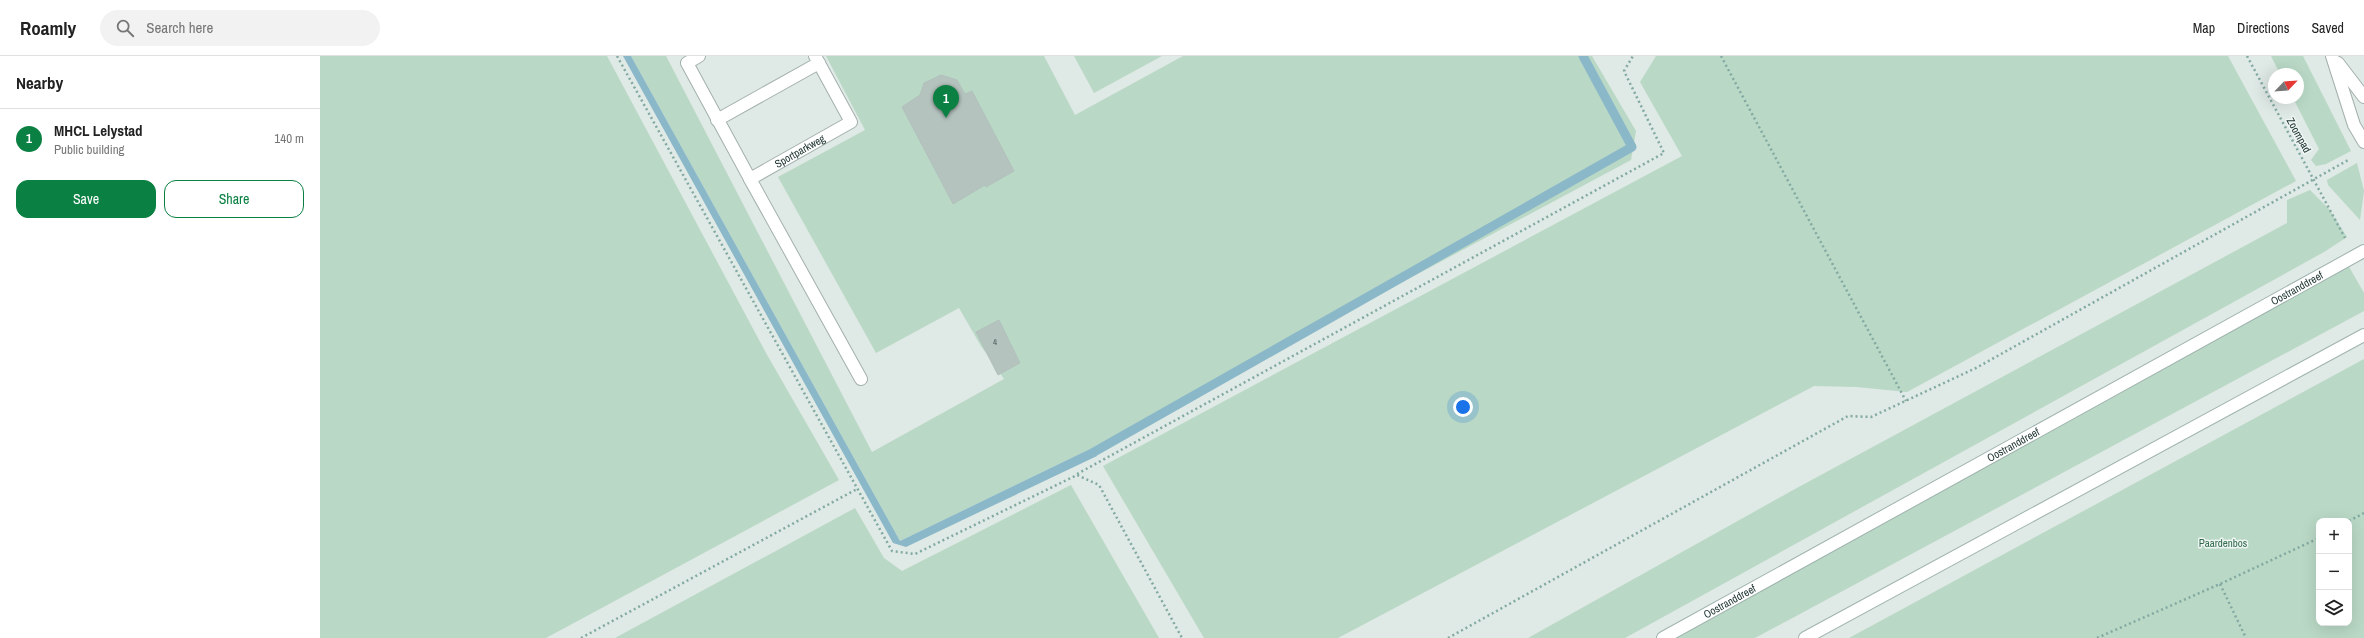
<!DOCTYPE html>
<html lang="en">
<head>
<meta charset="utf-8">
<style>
	:root { --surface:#fff; --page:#f2f2f2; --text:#222; --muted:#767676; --line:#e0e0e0; --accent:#0b8043 }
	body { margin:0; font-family:"Archivo Narrow",sans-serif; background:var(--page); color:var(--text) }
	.controls { position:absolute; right:12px; bottom:12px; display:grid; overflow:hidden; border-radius:8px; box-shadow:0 4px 16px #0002 }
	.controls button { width:36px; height:36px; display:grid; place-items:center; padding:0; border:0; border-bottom:1px solid var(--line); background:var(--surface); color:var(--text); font:20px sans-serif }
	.compass { position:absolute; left:1948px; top:12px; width:36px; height:36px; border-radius:50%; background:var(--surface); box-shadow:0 4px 16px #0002; rotate:65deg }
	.you { position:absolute; left:1143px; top:351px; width:14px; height:14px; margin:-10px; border:3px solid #fff; border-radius:50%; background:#1a73e8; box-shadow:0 0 0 6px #1a73e833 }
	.badge { display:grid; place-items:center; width:26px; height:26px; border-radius:50%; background:var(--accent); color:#fff; font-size:13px; font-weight:700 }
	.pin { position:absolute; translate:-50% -33px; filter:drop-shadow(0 1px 2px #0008) }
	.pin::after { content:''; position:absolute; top:21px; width:14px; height:12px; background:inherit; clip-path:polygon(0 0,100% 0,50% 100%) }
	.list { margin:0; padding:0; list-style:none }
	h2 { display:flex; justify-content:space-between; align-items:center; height:52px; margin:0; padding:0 16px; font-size:17px }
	h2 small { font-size:13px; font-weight:400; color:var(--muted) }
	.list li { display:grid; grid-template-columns:26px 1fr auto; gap:12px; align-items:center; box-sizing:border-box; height:60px; padding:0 16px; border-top:1px solid var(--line) }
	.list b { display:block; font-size:15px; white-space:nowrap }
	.list p { margin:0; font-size:13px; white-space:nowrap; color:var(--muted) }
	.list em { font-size:13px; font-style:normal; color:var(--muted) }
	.actions { display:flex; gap:8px; padding:12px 16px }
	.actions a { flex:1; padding:9px 0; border:1px solid var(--accent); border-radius:12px; text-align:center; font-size:14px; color:var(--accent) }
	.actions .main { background:var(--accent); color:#fff }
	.icon { flex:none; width:22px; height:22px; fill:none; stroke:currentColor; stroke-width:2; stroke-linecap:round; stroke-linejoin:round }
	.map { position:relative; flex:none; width:2044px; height:582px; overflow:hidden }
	header { display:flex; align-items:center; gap:24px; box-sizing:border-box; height:56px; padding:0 20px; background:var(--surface); border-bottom:1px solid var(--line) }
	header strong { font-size:19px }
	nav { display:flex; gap:22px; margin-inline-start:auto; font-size:14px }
	.search { width:280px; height:36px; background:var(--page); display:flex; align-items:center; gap:10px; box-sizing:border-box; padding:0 14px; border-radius:22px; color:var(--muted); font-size:15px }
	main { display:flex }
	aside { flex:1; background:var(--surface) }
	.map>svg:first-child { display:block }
	.green { fill:#b9d8c5; fill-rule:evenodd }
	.water { fill:#8bb8c9 }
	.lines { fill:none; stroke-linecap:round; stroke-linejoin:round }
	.stream { stroke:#8bb8c9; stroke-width:9 }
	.building { fill:#b5c3bf; stroke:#b2c1bd }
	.service-casing { stroke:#a3b0ac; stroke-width:14 }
	.tertiary-casing { stroke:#a3b0ac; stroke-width:14 }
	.secondary-casing { stroke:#9fb3ae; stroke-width:14 }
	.path { stroke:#82a9a2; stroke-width:2.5; stroke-dasharray:2 3; stroke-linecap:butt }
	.service { stroke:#fff; stroke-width:12 }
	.tertiary { stroke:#fff; stroke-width:12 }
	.secondary { stroke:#fff; stroke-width:12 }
	.labels { text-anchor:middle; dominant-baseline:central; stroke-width:3; stroke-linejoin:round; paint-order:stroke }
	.number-label { font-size:9px; fill:#475a57 }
	.street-label { font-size:11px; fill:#223734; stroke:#eff6f3 }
	.park-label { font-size:11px; fill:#30694d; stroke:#eff6f3 }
</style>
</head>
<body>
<header>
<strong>Roamly</strong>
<div class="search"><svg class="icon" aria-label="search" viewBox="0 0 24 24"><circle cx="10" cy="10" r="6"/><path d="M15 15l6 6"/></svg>Search here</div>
<nav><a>Map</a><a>Directions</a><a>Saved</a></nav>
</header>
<main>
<aside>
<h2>Nearby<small></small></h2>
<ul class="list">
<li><span class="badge">1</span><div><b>MHCL Lelystad</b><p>Public building</p></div><em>140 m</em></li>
</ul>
<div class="actions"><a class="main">Save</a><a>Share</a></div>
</aside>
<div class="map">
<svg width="2044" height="582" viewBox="0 0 2044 582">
	<rect width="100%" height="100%" fill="#dfe9e5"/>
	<!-- green -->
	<g class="green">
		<polygon points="0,0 287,0 446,297 519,424 226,582 0,582"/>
		<polygon points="311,0 346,0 552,396 684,323 661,290 639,252 556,297 458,121 545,74 506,0 724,0 755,59 863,0 1272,0 1316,75 1311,104 772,392 580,485"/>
		<polygon points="754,0 842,0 774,37"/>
		<polygon points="1336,0 1908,0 1976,125 1587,336 1537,331 1494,330 1018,582 884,582 783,410 1362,100 1320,26"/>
		<polygon points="1951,0 1983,0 2031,95 2006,108 1996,110 1991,104 1999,93 1973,42 1978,42 1978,18 1960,18"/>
		<polygon points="2037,107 2044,135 2040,164 2008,129 2007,124"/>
		<polygon points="1990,134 2009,153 2027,181 2004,196 1305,582 1208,582 1475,433 1967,167 1967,144"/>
		<polygon points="2028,209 2044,237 2044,255 1435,582 1344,582"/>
		<path d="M2044,303V582H1529ZM1999,465H2029V567H1999Z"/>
		<polygon points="751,429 839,582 295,582 535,452 564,502 582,515"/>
	</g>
	<!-- water -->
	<polygon class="water" points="303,0 311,0 580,485 772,392 777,400 586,491 573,487"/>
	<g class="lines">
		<!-- stream -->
		<polyline class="stream" points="774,396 1312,91 1263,0"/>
	</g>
	<!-- building -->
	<g class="building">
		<polygon points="621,19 637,24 645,38 652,35 694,115 666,131 665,129 633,148 582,51 600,39 604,27"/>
		<polygon points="679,264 700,307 678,319 656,276"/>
	</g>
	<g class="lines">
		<defs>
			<g id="service">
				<path id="s1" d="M379,0L367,7L430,123L531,66L495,0"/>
				<polyline points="397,64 499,7"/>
				<polyline points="430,123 541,323"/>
			</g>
			<g id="tertiary">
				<polyline points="2012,0 2034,69 2044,86"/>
				<polyline points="2018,7 2044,41"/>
			</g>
			<g id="secondary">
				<path id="s2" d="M1343,582L2044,195"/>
				<polyline points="1485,582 2044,279"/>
			</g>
		</defs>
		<!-- service casing -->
		<use href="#service" class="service-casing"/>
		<!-- tertiary casing -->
		<use href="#tertiary" class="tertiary-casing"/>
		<!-- secondary casing -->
		<use href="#secondary" class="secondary-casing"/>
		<!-- path -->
		<g class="path">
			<polyline points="297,0 572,495 595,498 757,419 779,429 862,582"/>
			<polyline points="1401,0 1586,345"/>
			<polyline points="1927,0 2025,182"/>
			<polyline points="757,418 1344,97 1304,15 1313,0"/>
			<polyline points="2029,465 2044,457"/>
			<polyline points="1900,528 1926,582"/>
			<polyline points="261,582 537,433"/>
			<polyline points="1128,582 1528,360 1551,361 1656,312 2030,103"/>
			<polyline points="1777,582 1900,528 1999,482"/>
		</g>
		<!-- service -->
		<use href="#service" class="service"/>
		<!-- tertiary -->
		<use href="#tertiary" class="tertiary"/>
		<!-- secondary -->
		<use href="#secondary" class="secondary"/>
	</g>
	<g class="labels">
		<!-- number labels -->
		<g class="number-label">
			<text x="675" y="286">4</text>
		</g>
		<!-- street labels -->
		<g class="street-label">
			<text transform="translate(1979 79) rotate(61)">Zoompad</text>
			<text stroke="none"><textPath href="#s1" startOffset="203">Sportparkweg</textPath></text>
			<text stroke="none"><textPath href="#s2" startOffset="724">Oostranddreef</textPath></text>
			<text stroke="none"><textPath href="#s2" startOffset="400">Oostranddreef</textPath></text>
			<text stroke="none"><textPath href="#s2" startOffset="76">Oostranddreef</textPath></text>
		</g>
		<!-- park labels -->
		<g class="park-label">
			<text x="1903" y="487">Paardenbos</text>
		</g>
	</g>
</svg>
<div class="controls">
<button>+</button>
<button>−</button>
<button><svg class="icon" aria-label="layers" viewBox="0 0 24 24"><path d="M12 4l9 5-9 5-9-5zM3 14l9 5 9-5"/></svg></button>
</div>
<svg class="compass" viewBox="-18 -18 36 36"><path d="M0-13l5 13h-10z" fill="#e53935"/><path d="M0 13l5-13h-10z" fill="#767676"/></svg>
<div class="you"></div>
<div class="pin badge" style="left:626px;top:62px">1</div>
</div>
</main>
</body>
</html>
